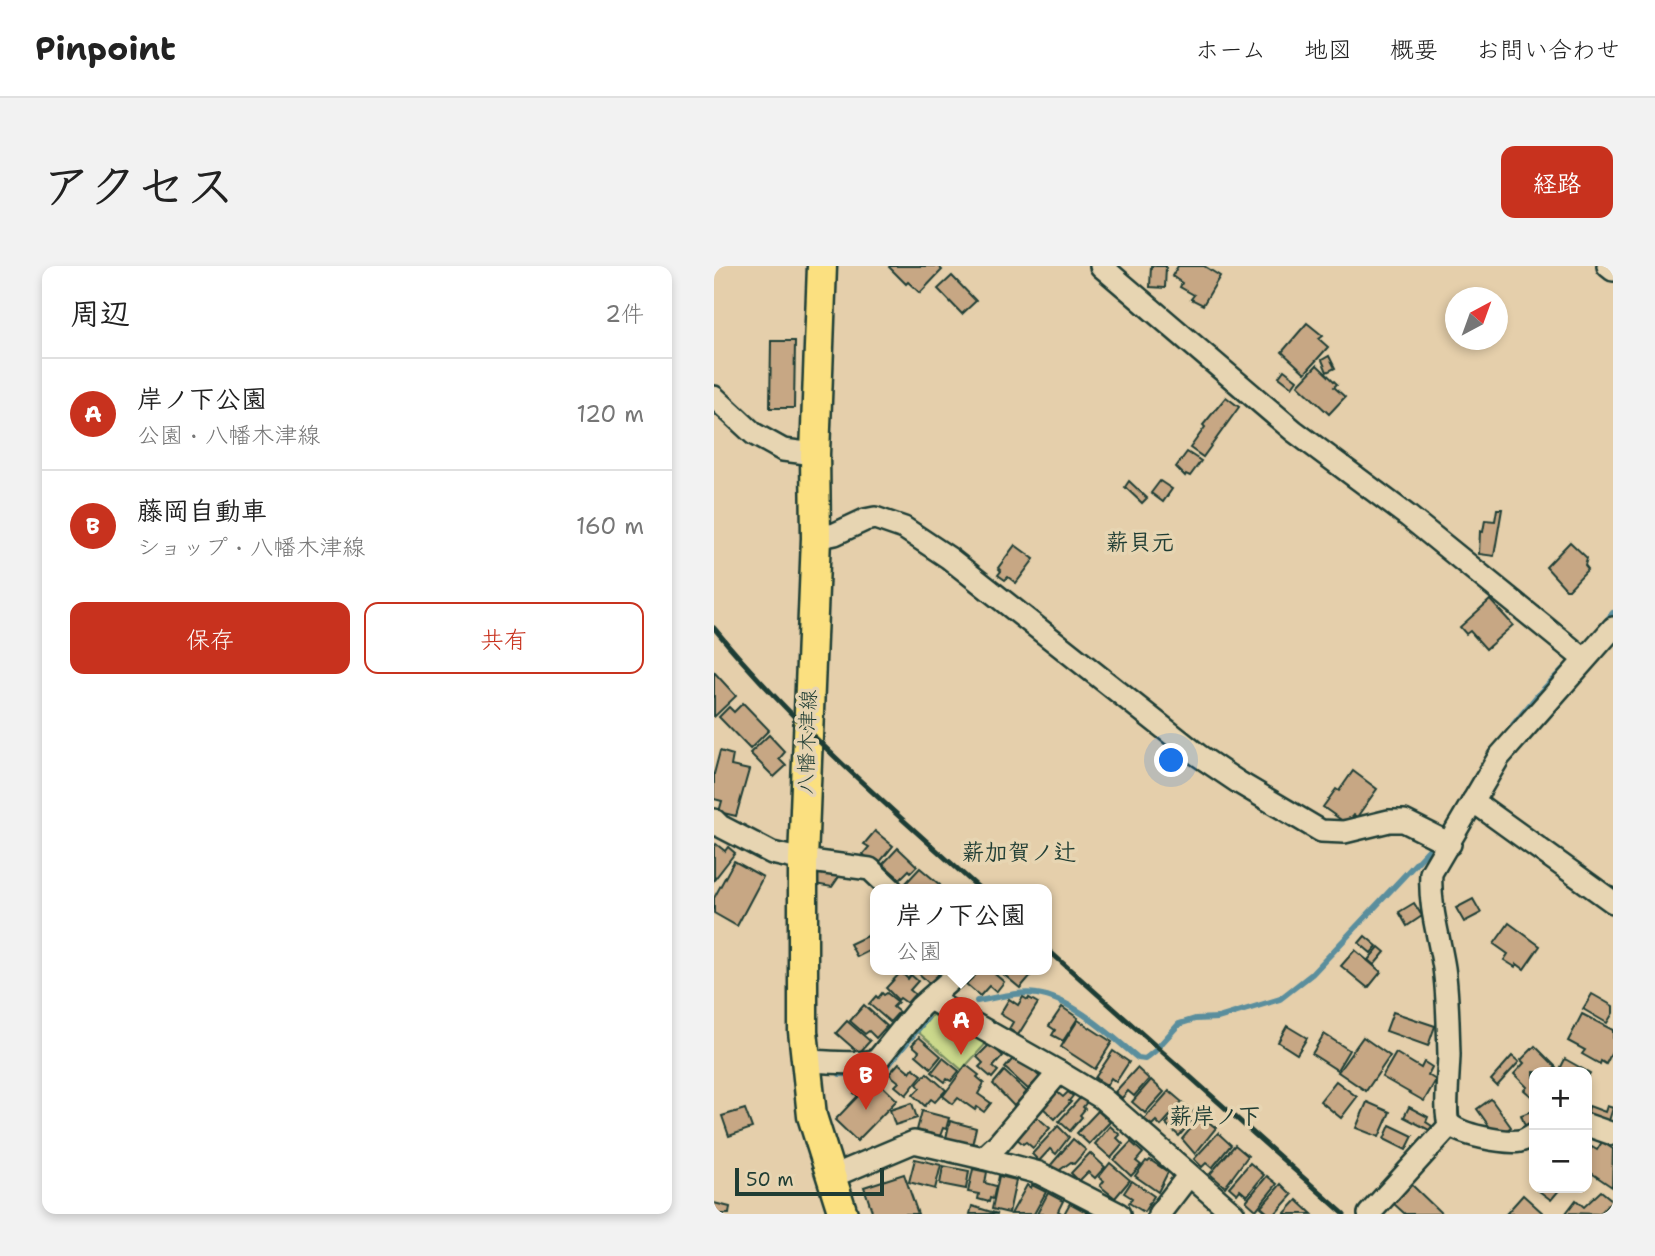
<!DOCTYPE html>
<html lang="ja">
<head>
<meta charset="utf-8">
<style>
	:root { --surface:#fff; --page:#f2f2f2; --text:#222; --muted:#767676; --line:#e0e0e0; --accent:#c8321e }
	body { margin:0; font-family:"Shantell Sans","Klee One",sans-serif; background:var(--page); color:var(--text) }
	.controls { position:absolute; right:21px; bottom:21px; display:grid; overflow:hidden; border-radius:14px; box-shadow:0 4px 10px #0003 }
	.controls button { width:63px; height:63px; display:grid; place-items:center; padding:0; border:0; border-bottom:2px solid var(--line); background:var(--surface); color:var(--text); font:35px sans-serif }
	.compass { position:absolute; left:731px; top:21px; width:63px; height:63px; border-radius:50%; background:var(--surface); box-shadow:0 4px 10px #0003; rotate:41deg }
	.scale { position:absolute; left:21px; bottom:18px; width:149px; box-sizing:border-box; padding-left:7px; border:4px solid #1f3d34; border-top:0; font-size:19px; line-height:24px; white-space:nowrap; color:#1f3d34; -webkit-text-stroke:5px #e7d5b2; paint-order:stroke }
	.you { position:absolute; left:458px; top:495px; width:24px; height:24px; margin:-18px; border:5px solid #fff; border-radius:50%; background:#1a73e8; box-shadow:0 0 0 10px #1a73e833 }
	.badge { display:grid; place-items:center; width:46px; height:46px; border-radius:50%; background:var(--accent); color:#fff; font-size:23px; font-weight:700 }
	.pin { position:absolute; translate:-50% -58px; filter:drop-shadow(0 2px 4px #0008) }
	.pin::after { content:''; position:absolute; top:37px; width:24px; height:21px; background:inherit; clip-path:polygon(0 0,100% 0,50% 100%) }
	.popup { position:absolute; left:156px; top:618px; width:182px; height:91px; box-sizing:border-box; display:grid; place-content:center; border-radius:14px; background:var(--surface); filter:drop-shadow(0 2px 5px #0005); font-size:23px; white-space:nowrap; color:var(--muted) }
	.popup b { font-size:26px; color:var(--text) }
	.popup::after { content:''; position:absolute; left:50%; top:100%; margin-left:-14px; border:14px solid transparent; border-top-color:var(--surface) }
	.list { margin:0; padding:0; list-style:none }
	h2 { display:flex; justify-content:space-between; align-items:center; height:91px; margin:0; padding:0 28px; font-size:30px }
	h2 small { font-size:23px; font-weight:400; color:var(--muted) }
	.list li { display:grid; grid-template-columns:46px 1fr auto; gap:21px; align-items:center; box-sizing:border-box; height:112px; padding:0 28px; border-top:2px solid var(--line) }
	.list b { display:block; font-size:26px; white-space:nowrap }
	.list p { margin:0; font-size:23px; white-space:nowrap; color:var(--muted) }
	.list em { font-size:23px; font-style:normal; color:var(--muted) }
	.actions { display:flex; gap:14px; padding:21px 28px }
	.actions a { flex:1; padding:16px 0; border:2px solid var(--accent); border-radius:14px; text-align:center; font-size:24px; color:var(--accent) }
	.actions .main { background:var(--accent); color:#fff }
	.map { position:relative; flex:none; width:899px; height:948px; overflow:hidden; border-radius:14px }
	header { display:flex; align-items:center; gap:42px; box-sizing:border-box; height:98px; padding:0 35px; background:var(--surface); border-bottom:2px solid var(--line) }
	header strong { font-size:33px }
	nav { display:flex; gap:38px; margin-inline-start:auto; font-size:24px }
	.intro { display:flex; align-items:center; justify-content:space-between; box-sizing:border-box; height:168px; padding:0 42px }
	h1 { margin:0; font-size:49px }
	.button { padding:18px 32px; border-radius:14px; background:var(--accent); color:#fff; font-size:24px; font-weight:700 }
	main { display:flex; gap:42px; padding:0 42px }
	aside { flex:1; background:var(--surface); border-radius:14px; box-shadow:0 4px 10px #0003 }
	.map>svg:first-child { display:block }
	.green { fill:#cbd98c; stroke:#758b60; stroke-width:2 }
	.lines { fill:none; stroke-linecap:round; stroke-linejoin:round }
	.stream { stroke:#5a8e9d; stroke-width:6 }
	.building { fill:#c7a784; stroke:#1f3d34; stroke-width:2 }
	.minor-casing { stroke:#1f3d34; stroke-width:26 }
	.major-casing { stroke:#1f3d34; stroke-width:33 }
	.minor { stroke:#e7d5b2; stroke-width:21 }
	.major { stroke:#fbe080; stroke-width:28 }
	.rail { stroke:#1f3d34; stroke-width:5 }
	.labels { text-anchor:middle; dominant-baseline:central; stroke-width:7; stroke-linejoin:round; paint-order:stroke }
	.street-label { font-size:21px; fill:#1f3d34; stroke:#e7d5b2 }
	.neighbourhood-label { font-size:23px; font-weight:bold; fill:#1f3d34; stroke:#e7d5b2 }
</style>
</head>
<body>
<header>
<strong>Pinpoint</strong>
<nav><a>ホーム</a><a>地図</a><a>概要</a><a>お問い合わせ</a></nav>
</header>
<div class="intro"><h1>アクセス</h1><a class="button">経路</a></div>
<main>
<aside>
<h2>周辺<small>2件</small></h2>
<ul class="list">
<li><span class="badge">A</span><div><b>岸ノ下公園</b><p>公園 · 八幡木津線</p></div><em>120 m</em></li>
<li><span class="badge">B</span><div><b>藤岡自動車</b><p>ショップ · 八幡木津線</p></div><em>160 m</em></li>
</ul>
<div class="actions"><a class="main">保存</a><a>共有</a></div>
</aside>
<div class="map">
<svg width="899" height="948" viewBox="0 0 899 948">
	<rect width="100%" height="100%" fill="#e5cfab"/>
	<filter id="ink" filterUnits="userSpaceOnUse"><feTurbulence type="fractalNoise" baseFrequency=".0143" numOctaves="2"/><feDisplacementMap in="SourceGraphic" scale="14" xChannelSelector="R" yChannelSelector="G"/><feConvolveMatrix kernelMatrix="1 2 1 2 8 2 1 2 1" color-interpolation-filters="sRGB"/></filter>
	<g filter="url(#ink)">
		<!-- green -->
		<polygon class="green" points="219,748 236,749 276,773 248,804 204,766"/>
		<g class="lines">
			<!-- stream -->
			<g class="stream">
				<polyline points="890,358 899,347"/>
				<polyline points="799,459 824,429 850,402"/>
				<path d="M263,735C281,732 305,725 323,728C359,733 397,770 424,792L431,793L441,785"/>
				<polyline points="446,779 465,758 481,753 504,752 566,733 598,708 722,576"/>
				<polyline points="126,808 166,809 213,752"/>
			</g>
		</g>
		<!-- building -->
		<g class="building">
			<polygon points="176,0 224,0 228,4 206,27 194,16 192,18 175,1"/>
			<polygon points="437,0 452,0 451,22 436,21"/>
			<polygon points="464,0 490,0 506,10 489,39 477,33 480,29 466,21 468,17 458,10"/>
			<polygon points="238,10 262,35 248,48 224,23"/>
			<polygon points="593,57 609,70 605,73 614,81 591,107 568,86"/>
			<polygon points="57,75 81,75 80,142 56,142"/>
			<polygon points="615,90 621,102 613,106 608,94"/>
			<polygon points="603,99 623,118 620,121 631,131 615,148 584,119"/>
			<polygon points="570,104 583,114 578,121 565,111"/>
			<polygon points="512,131 525,141 489,191 476,182 491,161 489,159"/>
			<polygon points="473,186 487,195 476,210 472,208 471,210 462,201"/>
			<polygon points="415,215 433,232 428,237 411,221"/>
			<polygon points="446,215 458,223 449,236 437,227"/>
			<polygon points="783,243 788,243 780,290 765,288 766,265 769,266 771,254 781,255"/>
			<polygon points="856,276 873,292 871,299 874,303 855,323 852,323 832,301"/>
			<polygon points="301,279 320,293 302,317 294,311 291,314 284,309 287,305 284,302"/>
			<polygon points="776,334 799,359 772,383 756,365 752,368 746,361"/>
			<polygon points="0,406 22,430 0,451"/>
			<polygon points="29,437 55,464 36,483 5,451 15,441 20,446"/>
			<polygon points="55,469 71,486 65,493 72,500 60,511 36,487"/>
			<polygon points="6,485 19,489 17,500 35,504 22,550 5,546 8,535 0,533 0,508"/>
			<polygon points="639,505 663,523 643,551 640,549 633,558 609,541 622,523 625,525"/>
			<polygon points="161,565 179,580 165,597 159,592 157,595 149,588 155,581 150,578"/>
			<polygon points="2,578 11,585 14,581 21,587 0,614 0,581"/>
			<polygon points="184,582 203,600 197,606 195,604 186,613 169,598"/>
			<polygon points="20,595 49,611 23,660 0,647 0,632"/>
			<polygon points="107,600 131,602 118,621 95,617"/>
			<polygon points="206,602 226,619 223,623 196,623 191,618"/>
			<polygon points="759,633 767,647 750,656 742,642"/>
			<polygon points="700,637 708,650 693,660 685,646"/>
			<polygon points="795,657 826,680 810,703 803,698 801,701 790,694 794,688 780,678"/>
			<polygon points="161,666 161,682 143,691 136,678"/>
			<polygon points="651,670 663,680 657,687 645,677"/>
			<polygon points="665,681 671,686 660,699 654,694"/>
			<polygon points="641,684 667,706 654,722 627,700"/>
			<polygon points="200,703 220,703 225,708 216,718"/>
			<polygon points="268,703 275,703 290,716 282,726 275,720 266,730 252,718"/>
			<polygon points="291,703 314,703 319,707 306,722 288,707"/>
			<polygon points="187,706 194,713 197,709 204,715 196,724 201,728 193,737 186,732 184,734 172,722"/>
			<polygon points="168,727 170,729 173,727 184,736 179,741 185,746 176,756 155,738 162,730 164,732"/>
			<polygon points="878,728 899,740 899,747 893,757 869,743"/>
			<polygon points="309,731 314,734 315,732 324,737 304,769 295,763 299,756 286,748 295,733 304,739"/>
			<polygon points="150,739 173,760 162,772 155,765 151,768 136,755"/>
			<polygon points="348,741 364,752 349,775 338,769 341,764 335,760"/>
			<polygon points="679,746 721,760 714,780 672,765"/>
			<polygon points="868,748 899,764 899,784 892,798 887,795 886,798 868,788 871,784 854,775"/>
			<polygon points="364,754 398,776 381,803 347,781"/>
			<polygon points="133,755 156,775 145,787 122,767"/>
			<polygon points="573,760 593,772 583,788 564,776"/>
			<polygon points="610,768 635,784 623,804 598,788"/>
			<polygon points="205,771 227,790 217,802 202,789 205,785 198,779"/>
			<polygon points="649,771 676,790 652,825 624,806"/>
			<polygon points="276,778 289,790 279,801 284,805 278,812 265,801 269,797 263,791"/>
			<polygon points="821,780 842,801 839,804 841,806 820,806 820,829 818,831 810,824 813,821 800,808 810,797 807,794"/>
			<polygon points="399,785 415,796 402,816 397,812 393,819 381,812"/>
			<polygon points="682,787 707,802 710,796 718,801 714,809 722,814 710,835 668,811"/>
			<polygon points="302,789 326,811 314,823 291,802"/>
			<polygon points="798,790 805,796 783,820 777,814"/>
			<polygon points="229,792 245,805 237,815 233,813 231,816 218,806"/>
			<polygon points="851,793 876,807 873,812 873,806 850,806 846,803"/>
			<polygon points="185,797 196,806 199,802 208,809 192,829 181,820 185,816 175,808"/>
			<polygon points="252,799 265,809 263,811 270,817 264,828 277,837 270,846 263,841 261,844 244,832 239,838 229,830"/>
			<polygon points="423,802 435,813 420,830 414,825 408,832 401,826"/>
			<polygon points="290,805 313,826 300,840 279,818"/>
			<polygon points="213,807 232,824 221,836 217,833 211,840 199,829 206,822 203,818"/>
			<polygon points="157,809 183,834 143,875 121,854 144,830 140,827"/>
			<polygon points="437,814 450,826 431,847 418,836"/>
			<polygon points="622,815 643,831 627,852 606,835"/>
			<polygon points="455,825 468,836 447,860 442,855 438,859 430,853"/>
			<polygon points="343,826 349,831 354,826 359,830 355,835 357,836 341,853 329,842"/>
			<polygon points="367,831 373,836 369,841 371,843 366,849 368,851 356,865 345,855"/>
			<polygon points="777,833 797,861 788,868 780,867 763,843"/>
			<polygon points="653,836 676,846 665,871 642,862"/>
			<polygon points="198,837 203,852 181,859 176,844"/>
			<polygon points="470,838 483,849 465,870 452,858"/>
			<polygon points="875,840 891,846 893,840 899,842 893,861 873,853"/>
			<polygon points="695,841 714,851 712,856 718,860 715,864 690,851"/>
			<polygon points="31,843 38,862 15,870 8,850"/>
			<polygon points="820,844 820,862 813,865 807,849"/>
			<polygon points="208,845 235,852 232,863 229,862 226,870 203,864"/>
			<polygon points="384,845 396,856 375,878 363,867"/>
			<polygon points="487,850 502,862 481,888 468,873"/>
			<polygon points="323,851 336,862 319,882 312,876 309,878 302,872"/>
			<polygon points="236,855 262,862 258,879 232,872"/>
			<polygon points="676,859 699,870 692,884 670,873"/>
			<polygon points="344,860 355,871 342,888 336,883 325,895 318,888"/>
			<polygon points="396,860 406,869 403,872 409,878 397,892 381,878"/>
			<polygon points="504,867 517,879 498,902 492,897 488,901 480,893"/>
			<polygon points="359,873 372,884 360,898 357,896 343,906 336,900"/>
			<polygon points="417,876 429,887 422,895 427,899 417,910 400,894"/>
			<polygon points="888,876 899,883 898,921 873,904 873,889 878,881 883,884"/>
			<polygon points="521,879 534,890 511,921 496,908"/>
			<polygon points="376,887 391,901 381,912 374,906 365,915 357,907"/>
			<polygon points="201,893 227,899 221,923 195,916"/>
			<polygon points="436,894 454,906 444,926 421,910 432,895 434,896"/>
			<polygon points="396,897 416,914 401,932 386,920 390,915 385,911"/>
			<polygon points="536,897 550,909 533,930 526,924 523,928 515,921"/>
			<polygon points="229,900 255,905 252,923 226,918"/>
			<polygon points="259,903 273,906 271,917 282,920 279,933 276,932 275,936 264,933 265,928 254,926"/>
			<polygon points="190,908 204,948 159,948 150,921"/>
			<polygon points="285,910 302,914 295,947 278,943"/>
			<polygon points="553,910 563,918 542,944 532,935"/>
			<polygon points="418,915 440,930 430,946 415,937 418,932 410,927"/>
			<polygon points="567,918 578,929 561,948 555,948 547,941"/>
			<polygon points="697,918 728,948 691,948 679,937"/>
			<polygon points="313,919 317,922 318,919 332,926 320,948 297,948"/>
			<polygon points="821,922 847,922 837,934"/>
			<polygon points="887,925 898,934 886,948 852,947 862,934 870,941"/>
			<polygon points="334,927 349,935 344,945 349,948 323,948"/>
			<polygon points="809,929 830,948 792,948"/>
			<polygon points="583,934 598,948 570,948"/>
			<polygon points="0,937 16,941 15,948 0,948"/>
			<polygon points="356,937 376,948 350,948"/>
			<polygon points="258,940 284,948 256,948"/>
		</g>
		<g class="lines">
			<defs>
				<g id="minor">
					<polyline points="387,0 580,165 694,250 870,393"/>
					<polyline points="894,0 899,4"/>
					<polyline points="0,131 40,168 69,184 101,188"/>
					<polyline points="102,272 121,268 151,254 161,252 190,262 235,292 484,489 524,516 607,565 630,566 675,555 690,555 736,578"/>
					<polyline points="759,535 899,636"/>
					<polyline points="0,554 6,560 58,587 89,594 156,603 177,623"/>
					<polyline points="216,733 345,806"/>
					<path d="M92,795C109,795 152,800 164,793L206,741L249,703"/>
					<polyline points="873,859 899,868"/>
					<path d="M820,868C815,871 811,874 806,875C791,877 743,869 735,857C730,850 735,801 735,788C734,760 734,730 730,702C725,670 715,641 717,607L785,491L899,362"/>
					<polyline points="269,892 325,907 405,948"/>
					<polyline points="117,911 200,876 269,892 285,877 345,806 388,832 520,948"/>
					<polyline points="445,948 475,909"/>
					<polyline points="655,948 736,859"/>
				</g>
				<polyline id="major" points="108,0 101,188 102,272 89,594 89,765 98,850 129,948"/>
			</defs>
			<!-- minor casing -->
			<use href="#minor" class="minor-casing"/>
			<!-- major casing -->
			<use href="#major" class="major-casing"/>
			<!-- minor -->
			<use href="#minor" class="minor"/>
			<!-- major -->
			<use href="#major" class="major"/>
			<!-- rail -->
			<g class="rail">
				<path d="M0,362C79,458 173,540 266,623"/>
				<polyline points="333,683 630,948"/>
			</g>
		</g>
	</g>
	<g class="labels">
		<!-- street labels -->
		<g class="street-label">
			<text transform="translate(93 476) rotate(-88)">八幡木津線</text>
		</g>
		<!-- neighbourhood labels -->
		<g class="neighbourhood-label">
			<text x="426" y="276">薪貝元</text>
			<text x="305" y="586">薪加賀ノ辻</text>
			<text x="501" y="850">薪岸ノ下</text>
		</g>
	</g>
</svg>
<div class="controls">
<button>+</button>
<button>−</button>
</div>
<svg class="compass" viewBox="-18 -18 36 36"><path d="M0-13l5 13h-10z" fill="#e53935"/><path d="M0 13l5-13h-10z" fill="#767676"/></svg>
<div class="scale">50 m</div>
<div class="you"></div>
<div class="pin badge" style="left:247px;top:789px">A</div>
<div class="popup"><b>岸ノ下公園</b>公園</div>
<div class="pin badge" style="left:152px;top:844px">B</div>
</div>
</main>
</body>
</html>
